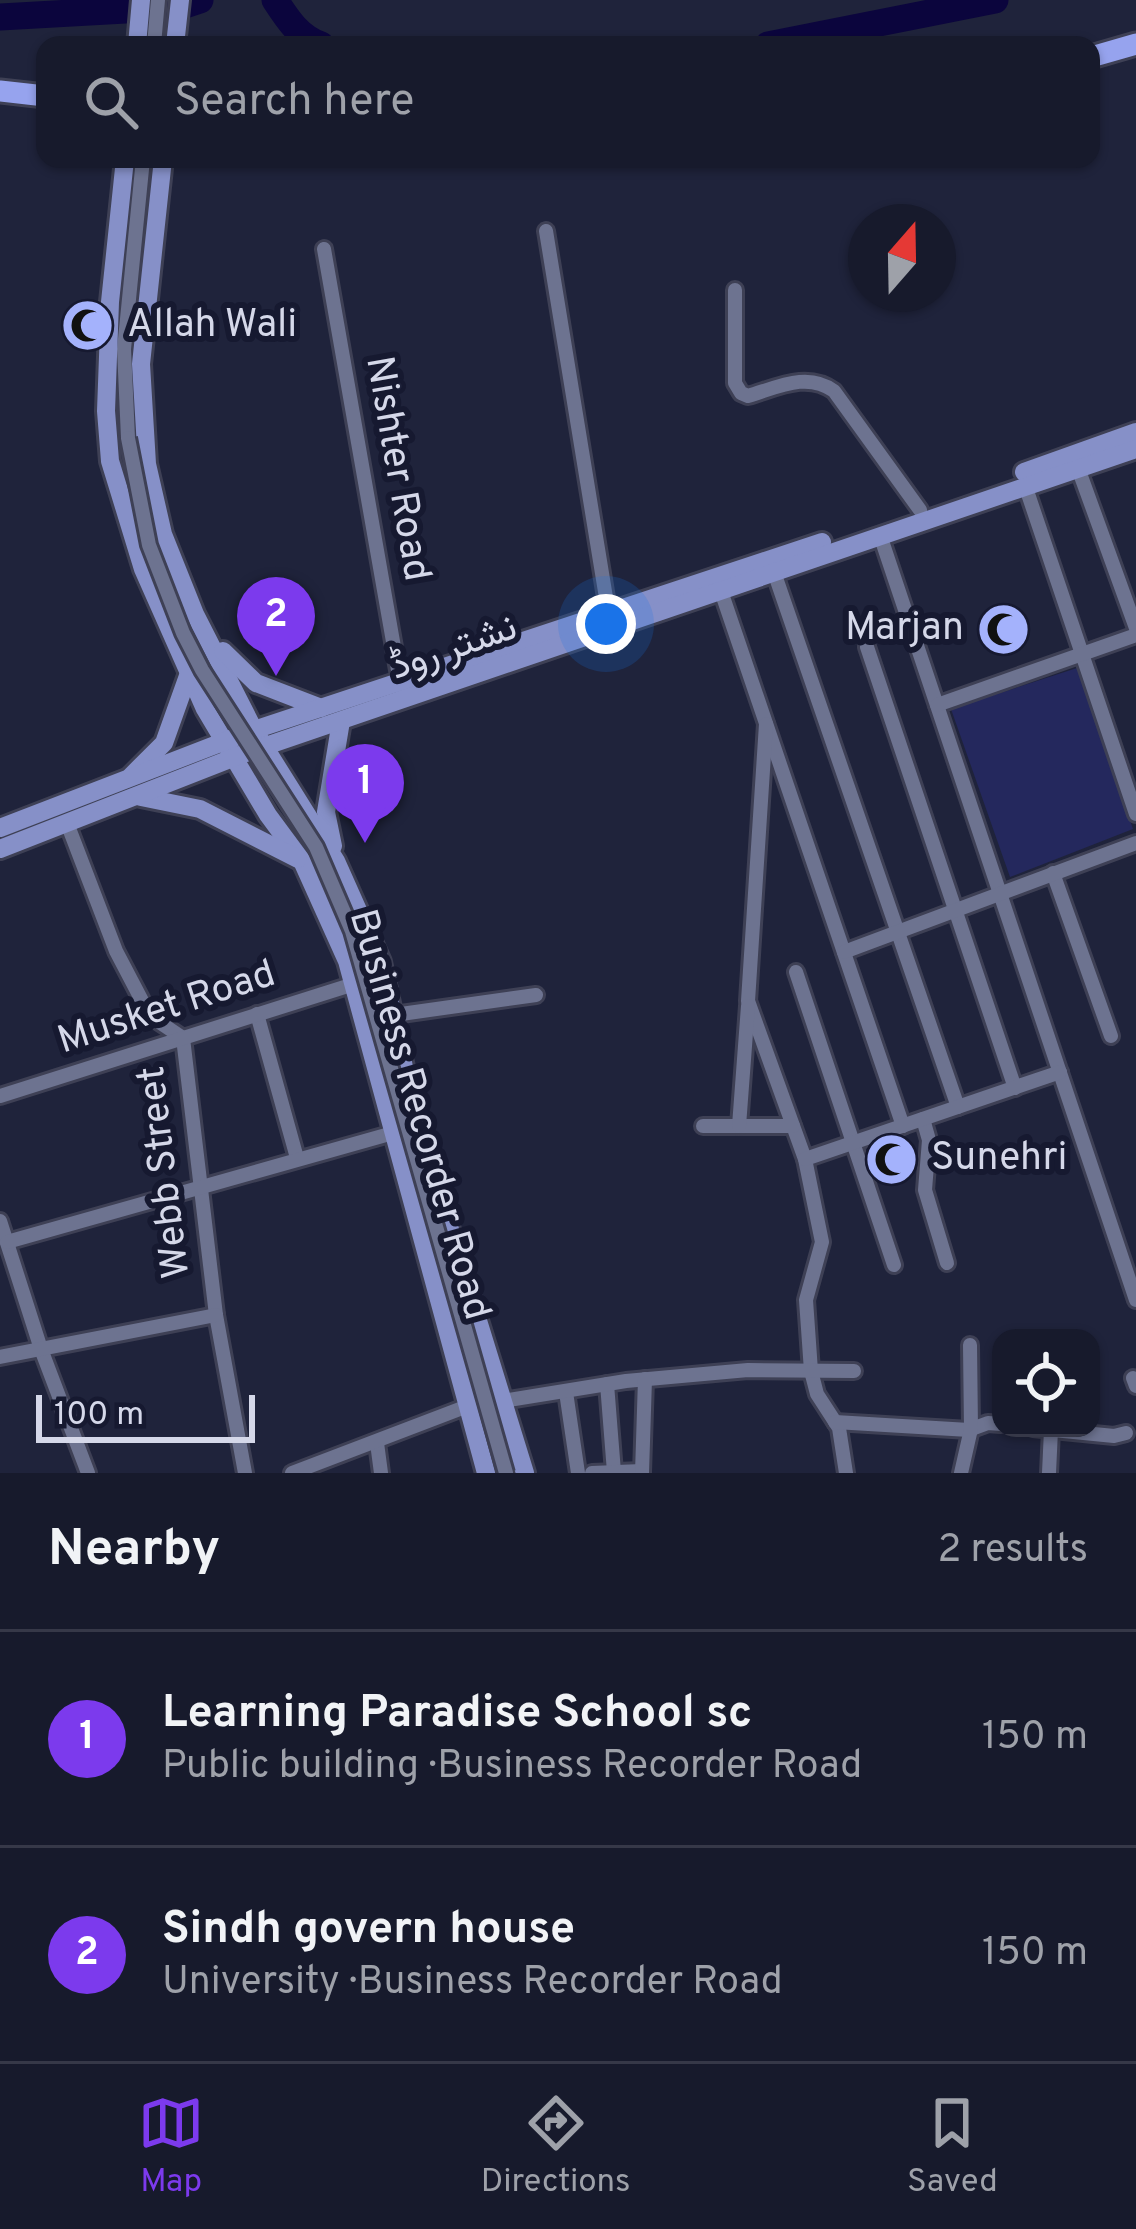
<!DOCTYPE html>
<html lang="en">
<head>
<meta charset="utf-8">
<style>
	:root { --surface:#171a2c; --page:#202334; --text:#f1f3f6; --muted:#9ea1a9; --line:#363848; --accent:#7c3aed }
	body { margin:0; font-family:Overpass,Vazirmatn,sans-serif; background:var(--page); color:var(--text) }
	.controls { position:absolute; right:36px; bottom:36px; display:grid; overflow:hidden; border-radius:24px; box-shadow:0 3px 9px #0004 }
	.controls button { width:108px; height:108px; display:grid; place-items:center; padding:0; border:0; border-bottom:3px solid var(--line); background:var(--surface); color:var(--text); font:60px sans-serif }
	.compass { position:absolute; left:848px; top:204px; width:108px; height:108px; border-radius:50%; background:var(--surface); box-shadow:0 3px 9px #0004; rotate:20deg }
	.scale { position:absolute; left:36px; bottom:30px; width:219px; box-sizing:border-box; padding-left:12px; border:6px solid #d5d8e9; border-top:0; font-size:33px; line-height:42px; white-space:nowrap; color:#d5d8e9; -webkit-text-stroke:9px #161930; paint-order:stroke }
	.you { position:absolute; left:606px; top:624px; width:42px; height:42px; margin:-30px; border:9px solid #fff; border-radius:50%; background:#1a73e8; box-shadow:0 0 0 18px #1a73e833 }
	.badge { display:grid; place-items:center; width:78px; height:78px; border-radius:50%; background:var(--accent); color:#fff; font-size:39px; font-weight:700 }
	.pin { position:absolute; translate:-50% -99px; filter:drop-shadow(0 3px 6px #0008) }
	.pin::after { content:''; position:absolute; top:63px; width:42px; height:36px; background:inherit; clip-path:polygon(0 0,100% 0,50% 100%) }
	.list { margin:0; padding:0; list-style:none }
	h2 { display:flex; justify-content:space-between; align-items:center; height:156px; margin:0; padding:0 48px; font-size:51px }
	h2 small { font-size:39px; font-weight:400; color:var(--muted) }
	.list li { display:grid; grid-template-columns:78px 1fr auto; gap:36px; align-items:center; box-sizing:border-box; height:216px; padding:0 48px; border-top:3px solid var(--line) }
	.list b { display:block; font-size:45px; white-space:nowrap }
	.list p { margin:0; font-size:39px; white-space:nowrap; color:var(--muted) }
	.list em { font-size:39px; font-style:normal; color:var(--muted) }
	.icon { flex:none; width:66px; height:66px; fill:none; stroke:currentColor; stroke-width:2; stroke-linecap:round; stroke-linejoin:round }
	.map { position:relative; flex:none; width:1136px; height:1473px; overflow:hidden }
	.search { position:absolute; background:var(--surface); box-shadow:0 3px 9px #0004; left:36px; right:36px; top:36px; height:132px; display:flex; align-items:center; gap:30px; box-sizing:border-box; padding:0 42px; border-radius:24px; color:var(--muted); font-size:45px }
	.sheet { height:588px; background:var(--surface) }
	nav { display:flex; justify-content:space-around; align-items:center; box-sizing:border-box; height:168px; border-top:3px solid var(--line); background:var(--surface); font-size:33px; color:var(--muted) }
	nav a { display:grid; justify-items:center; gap:6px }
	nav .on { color:var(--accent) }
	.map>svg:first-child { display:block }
	.green { fill:#24285d }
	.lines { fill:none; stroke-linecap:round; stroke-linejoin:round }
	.river { stroke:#0b053d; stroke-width:27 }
	.minor-casing { stroke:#3e4055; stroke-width:20 }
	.major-casing { stroke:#3e4055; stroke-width:24 }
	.highway-casing { stroke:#3e4055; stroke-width:27 }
	.minor { stroke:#6d7390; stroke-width:14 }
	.major { stroke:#8690c8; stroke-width:18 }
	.highway { stroke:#96a3ee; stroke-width:21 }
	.minor-bridge-casing { stroke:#3e4055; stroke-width:20; stroke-linecap:butt }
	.minor-bridge { stroke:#6d7390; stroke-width:14 }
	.labels { text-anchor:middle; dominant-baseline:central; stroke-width:12; stroke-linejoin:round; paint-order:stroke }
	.poi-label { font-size:39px; fill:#d5d8e9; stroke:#161930; text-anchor:start }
	.street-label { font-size:39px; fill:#d5d8e9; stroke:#161930 }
</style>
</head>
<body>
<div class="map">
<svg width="1136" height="1473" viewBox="0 0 1136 1473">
	<rect width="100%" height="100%" fill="#1f233b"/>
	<!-- green -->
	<polygon class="green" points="1077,668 1133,829 1010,877 951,709"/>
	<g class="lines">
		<!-- river -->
		<g class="river">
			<path d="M275,0C288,20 299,37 321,45"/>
			<polyline points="0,17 179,7 200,0"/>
			<polyline points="768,45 995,0"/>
		</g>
		<defs>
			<g id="minor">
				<polyline points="154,45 158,0"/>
				<polyline points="546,231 609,616"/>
				<polyline points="324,249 401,687"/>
				<path d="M735,290V383L741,393L748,396C776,388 807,371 834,391L920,510"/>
				<polyline points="128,438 124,349 143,159"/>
				<polyline points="1078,468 1136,628"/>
				<polyline points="1025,485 1136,814"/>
				<polyline points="880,535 1136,1300"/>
				<polyline points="774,572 958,1107"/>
				<polyline points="721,591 903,1126"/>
				<polyline points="867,647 1015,1088"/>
				<polyline points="937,705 1136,635"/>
				<polyline points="766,724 748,1001 805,1159 822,1242 806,1300 811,1371 817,1394 839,1428 846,1473"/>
				<polyline points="67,823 116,951 150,1016 183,1038 216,1315 245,1473"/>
				<polyline points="1053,873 1111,1036"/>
				<polyline points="844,952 1136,843"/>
				<polyline points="796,972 894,1265"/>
				<polyline points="257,1014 297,1158"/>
				<polyline points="394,1015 536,995"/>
				<polyline points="0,1096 354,984"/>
				<polyline points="923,1119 929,1140 925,1190 947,1263"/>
				<polyline points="703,1126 793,1126"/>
				<polyline points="739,1126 748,1006"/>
				<polyline points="805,1159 1060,1072"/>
				<polyline points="0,1221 41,1349 88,1473"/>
				<polyline points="7,1242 393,1133"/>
				<polyline points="0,1357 216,1315"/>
				<polyline points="1133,1378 1136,1386"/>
				<polyline points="607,1384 614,1472"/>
				<polyline points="566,1392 578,1473"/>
				<polyline points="835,1422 969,1430 988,1423 1001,1424"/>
				<polyline points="1033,1428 1114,1436 1126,1433"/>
				<polyline points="377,1443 381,1473"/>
				<polyline points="292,1473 465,1407 626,1381 748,1370 854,1371"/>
				<polyline points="592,1473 642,1471"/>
				<polyline points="642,1473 645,1379"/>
				<polyline points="961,1473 971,1429 970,1345"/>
				<polyline points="1049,1473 1051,1430"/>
			</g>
			<g id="major">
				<polyline points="137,45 141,0"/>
				<polyline points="175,45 180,0"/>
				<polyline points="125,159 110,302 106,411 110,461 143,569 205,709 268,815 302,861 347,961 486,1473"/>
				<polyline points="163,159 141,364 147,464 163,534 195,614 254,730 336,861 381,962 414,1113 525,1473"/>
				<polyline points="1024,472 1136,432"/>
				<polyline points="223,651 256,683 321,708"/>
				<polyline points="131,776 164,743 189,673"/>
				<polyline points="141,797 200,809 298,859"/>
				<polyline points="0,828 254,730 822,542"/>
				<polyline points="333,846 326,812 341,721"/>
				<polyline points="0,849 248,752 1136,449"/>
			</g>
			<g id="highway">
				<polyline points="1091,57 1136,44"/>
				<polyline points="0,91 45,96"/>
			</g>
		</defs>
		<!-- minor casing -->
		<use href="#minor" class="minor-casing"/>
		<!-- major casing -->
		<use href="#major" class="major-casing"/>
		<!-- highway casing -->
		<use href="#highway" class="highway-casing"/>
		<!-- minor -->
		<use href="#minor" class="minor"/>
		<!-- major -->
		<use href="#major" class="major"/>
		<!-- highway -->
		<use href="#highway" class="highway"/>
		<defs>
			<polyline id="minor-bridge" points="128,438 149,545 183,633 202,670 316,847 352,931 506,1473"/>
		</defs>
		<!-- minor-bridge casing -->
		<use href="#minor-bridge" class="minor-bridge-casing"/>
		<!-- minor-bridge -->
		<use href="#minor-bridge" class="minor-bridge"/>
	</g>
	<!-- icons -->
	<defs>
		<symbol id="mosque-disc" viewBox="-11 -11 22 22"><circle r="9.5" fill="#a4b2fc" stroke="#161930"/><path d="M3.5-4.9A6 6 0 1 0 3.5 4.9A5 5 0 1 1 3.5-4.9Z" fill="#111"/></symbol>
	</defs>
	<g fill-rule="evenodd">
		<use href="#mosque-disc" x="58" y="296" width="59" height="59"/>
		<use href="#mosque-disc" x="974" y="600" width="59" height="59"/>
		<use href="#mosque-disc" x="862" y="1130" width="59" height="59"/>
	</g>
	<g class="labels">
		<!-- poi labels -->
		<g class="poi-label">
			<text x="127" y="326">Allah Wali</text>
			<text x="964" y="629" text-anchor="end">Marjan</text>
			<text x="931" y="1159">Sunehri</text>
		</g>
		<!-- street labels -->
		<g class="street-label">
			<text transform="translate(396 469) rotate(80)">Nishter Road</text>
			<text transform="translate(454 649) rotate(-19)">نشتر روڈ</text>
			<text transform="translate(167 1009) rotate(-18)">Musket Road</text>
			<text transform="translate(418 1115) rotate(74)">Business Recorder Road</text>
			<text transform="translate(166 1172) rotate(-97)">Webb Street</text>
		</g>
	</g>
</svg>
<div class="controls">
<button><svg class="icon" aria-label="locate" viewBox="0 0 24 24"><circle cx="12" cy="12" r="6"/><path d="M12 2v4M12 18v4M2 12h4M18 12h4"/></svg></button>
</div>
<svg class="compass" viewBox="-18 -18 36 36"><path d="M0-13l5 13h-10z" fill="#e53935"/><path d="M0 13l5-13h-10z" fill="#9ea1a9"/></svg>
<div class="scale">100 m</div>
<div class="you"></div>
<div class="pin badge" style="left:365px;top:843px">1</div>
<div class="pin badge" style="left:276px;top:676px">2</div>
<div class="search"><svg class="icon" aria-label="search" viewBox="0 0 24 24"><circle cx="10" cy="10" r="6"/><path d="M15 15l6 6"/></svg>Search here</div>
</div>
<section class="sheet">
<h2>Nearby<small>2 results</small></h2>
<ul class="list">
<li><span class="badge">1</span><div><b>Learning Paradise School sc</b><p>Public building · Business Recorder Road</p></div><em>150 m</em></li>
<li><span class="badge">2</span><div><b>Sindh govern house</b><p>University · Business Recorder Road</p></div><em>150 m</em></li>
</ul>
</section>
<nav>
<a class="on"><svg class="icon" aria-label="map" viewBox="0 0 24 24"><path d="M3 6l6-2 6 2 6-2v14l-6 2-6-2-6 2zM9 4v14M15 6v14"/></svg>Map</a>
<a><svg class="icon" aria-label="directions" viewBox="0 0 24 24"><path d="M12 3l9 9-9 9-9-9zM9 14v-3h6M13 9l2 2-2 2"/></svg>Directions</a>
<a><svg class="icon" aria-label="saved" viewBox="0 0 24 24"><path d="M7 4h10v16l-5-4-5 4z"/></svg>Saved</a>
</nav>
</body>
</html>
